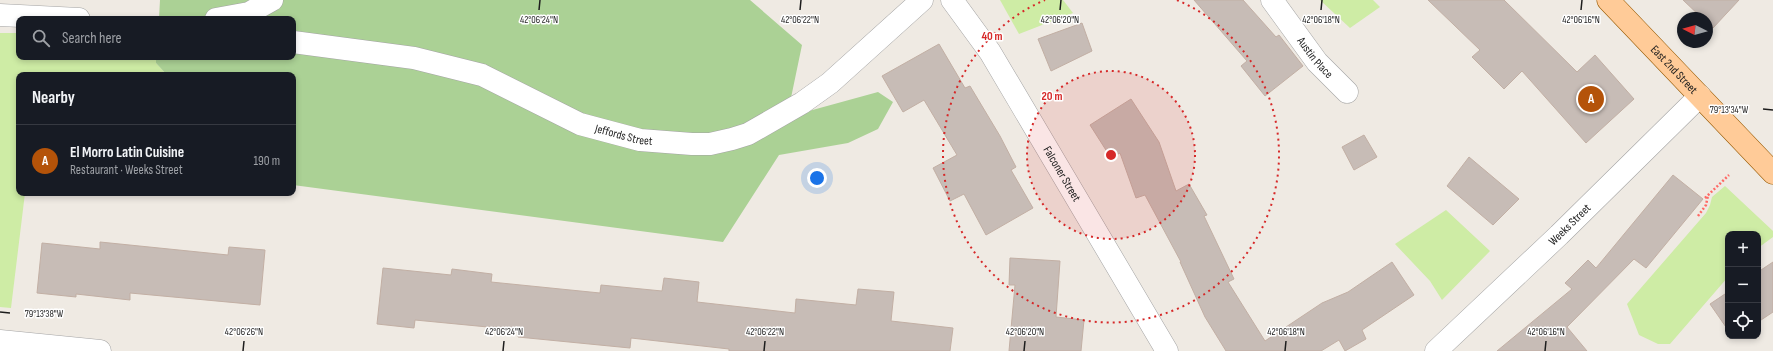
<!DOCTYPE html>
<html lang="en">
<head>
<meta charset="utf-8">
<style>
	:root { --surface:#171b24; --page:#20242c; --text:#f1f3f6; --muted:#9ea1a6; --line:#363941; --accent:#b45309 }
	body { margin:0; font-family:"Sofia Sans Condensed",sans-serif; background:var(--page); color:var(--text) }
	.controls { position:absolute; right:12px; bottom:12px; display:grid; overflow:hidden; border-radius:8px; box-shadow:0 2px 6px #0003 }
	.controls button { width:36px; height:36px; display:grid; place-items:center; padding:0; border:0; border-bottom:1px solid var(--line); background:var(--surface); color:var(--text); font:20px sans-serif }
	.compass { position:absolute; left:1677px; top:12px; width:36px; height:36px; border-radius:50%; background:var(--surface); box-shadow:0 2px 6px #0003; rotate:276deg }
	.you { position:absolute; left:817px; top:178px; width:14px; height:14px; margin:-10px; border:3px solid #fff; border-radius:50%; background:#1a73e8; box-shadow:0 0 0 6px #1a73e833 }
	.badge { display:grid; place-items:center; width:26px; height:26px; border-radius:50%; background:var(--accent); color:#fff; font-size:13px; font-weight:700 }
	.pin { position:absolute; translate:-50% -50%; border:2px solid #fff; box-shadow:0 1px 4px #0006 }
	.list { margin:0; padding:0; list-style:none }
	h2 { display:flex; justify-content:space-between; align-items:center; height:52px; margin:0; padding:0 16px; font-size:17px }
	h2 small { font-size:13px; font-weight:400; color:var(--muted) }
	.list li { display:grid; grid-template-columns:26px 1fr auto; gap:12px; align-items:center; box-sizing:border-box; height:72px; padding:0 16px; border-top:1px solid var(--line) }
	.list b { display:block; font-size:15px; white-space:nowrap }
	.list p { margin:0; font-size:13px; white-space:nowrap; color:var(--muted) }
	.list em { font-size:13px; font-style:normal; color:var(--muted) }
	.icon { flex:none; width:22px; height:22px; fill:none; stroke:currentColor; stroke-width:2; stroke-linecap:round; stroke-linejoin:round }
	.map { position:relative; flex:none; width:1773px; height:351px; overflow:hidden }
	.search { position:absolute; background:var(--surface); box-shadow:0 2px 6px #0003; left:16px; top:16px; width:280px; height:44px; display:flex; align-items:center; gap:10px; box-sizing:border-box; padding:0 14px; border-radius:8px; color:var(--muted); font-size:15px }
	.panel { position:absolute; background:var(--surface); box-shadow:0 2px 6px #0003; left:16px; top:72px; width:280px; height:124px; border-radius:8px }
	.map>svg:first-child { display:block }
	.grass { fill:#ceeca5 }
	.forest { fill:#abd195 }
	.building { fill:#c7bcb6; stroke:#c2afa4 }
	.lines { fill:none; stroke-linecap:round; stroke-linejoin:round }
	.minor-casing { stroke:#a4a4a4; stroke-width:23 }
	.major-casing { stroke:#975900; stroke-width:23 }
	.path { stroke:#ff6864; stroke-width:2.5; stroke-dasharray:2 2; stroke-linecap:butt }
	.minor { stroke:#fff; stroke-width:22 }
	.major { stroke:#ffcb98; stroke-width:22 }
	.ticks { fill:none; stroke:#1d1d1d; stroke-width:1.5 }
	.ring { fill:none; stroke:#d62828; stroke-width:2; stroke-dasharray:2 4 }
	.labels { text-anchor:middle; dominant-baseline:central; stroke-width:3; stroke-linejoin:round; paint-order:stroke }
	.street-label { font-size:12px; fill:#1d1d1d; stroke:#fff }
	.ticks-label { font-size:10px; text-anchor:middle; fill:#1d1d1d; stroke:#fff; stroke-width:3; stroke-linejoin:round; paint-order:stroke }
	.centre { fill:#d62828; stroke:#fff; stroke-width:2 }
	.ring-label { font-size:12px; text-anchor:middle; font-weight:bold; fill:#d62828; stroke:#fff; stroke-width:3; stroke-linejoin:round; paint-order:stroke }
</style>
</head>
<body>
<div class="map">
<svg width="1773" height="351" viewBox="0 0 1773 351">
	<rect width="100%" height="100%" fill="#efeae3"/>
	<!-- grass -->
	<g class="grass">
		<polygon points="1000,0 1063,0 1073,13 1019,34"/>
		<polygon points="1320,0 1373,0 1380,7 1350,28"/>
		<polygon points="0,33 19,33 19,57 156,57 156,63 167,75 19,75 19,193 25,193 11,308 0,307"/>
		<polygon points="1725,186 1773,231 1773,237 1758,248 1758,234 1728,234 1728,277 1670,344 1658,344 1639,335 1627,304 1706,213 1710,205 1712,197"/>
		<polygon points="1446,210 1490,251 1442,300 1430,281 1395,244"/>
	</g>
	<!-- forest -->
	<polygon class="forest" points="160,0 750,0 802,45 787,117 878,92 893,102 878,129 848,143 779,155 723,242 293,185 293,75 167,75 156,63 156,57 293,57 293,19 159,19"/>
	<!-- building -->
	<g class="building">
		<polygon points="1194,0 1243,0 1276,37 1279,35 1303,66 1265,96 1241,66 1247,61"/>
		<polygon points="1428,0 1504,0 1577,72 1595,55 1634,99 1586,143 1522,71 1504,89 1472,57 1480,50"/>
		<polygon points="1683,0 1739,0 1713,28 1707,23 1707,18 1702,18"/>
		<polygon points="1082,23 1092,51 1051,71 1038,39"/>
		<polygon points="939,44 965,88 970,86 1000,136 1016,167 1011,170 1033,208 986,235 964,194 950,201 933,168 957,155 924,100 903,112 882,76"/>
		<polygon points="1131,99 1159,142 1176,191 1189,184 1207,215 1204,216 1234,279 1228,282 1265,341 1322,303 1348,292 1392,262 1414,295 1362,330 1366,339 1345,351 1339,340 1321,351 1226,351 1205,317 1180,262 1181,262 1145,195 1136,198 1120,153 1111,158 1090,125"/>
		<polygon points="1364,135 1377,157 1354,170 1342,147"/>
		<polygon points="1469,157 1519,199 1493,225 1447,186"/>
		<polygon points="1673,175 1703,199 1646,268 1634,259 1567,327 1587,351 1497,351 1572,289 1565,283 1588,260 1596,268"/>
		<polygon points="100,242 228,255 229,247 265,250 260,305 130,293 130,300 76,294 76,297 37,293 42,243 100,249"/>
		<polygon points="1010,258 1060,261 1056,317 1084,320 1081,351 1009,351 1015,285 1009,285"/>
		<polygon points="1773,262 1773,312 1758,322 1758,272"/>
		<polygon points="383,268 451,275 452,269 492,274 491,282 600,293 601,285 662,291 664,278 699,282 697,302 795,313 796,299 856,305 858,289 894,292 891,321 953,328 950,351 729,351 729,349 631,338 630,348 518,337 519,330 415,320 414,328 377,324"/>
		<polygon points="1728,292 1728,330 1710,304"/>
	</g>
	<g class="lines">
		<defs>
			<g id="minor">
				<path id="s1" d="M952,0L990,52L1167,351"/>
				<path id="s2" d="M1272,0L1317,62L1347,92"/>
				<polyline points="0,15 79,19"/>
				<polyline points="216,19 249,13 272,0"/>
				<path id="s3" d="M293,42L414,58L482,75L580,124L640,140L692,144H710L732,139L748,134L802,103L830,83L922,0"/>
				<polyline points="0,341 100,351"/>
				<path id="s4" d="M1436,351L1559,235L1700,96"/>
			</g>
			<g id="major">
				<path id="s5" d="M1608,0L1773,173"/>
			</g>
		</defs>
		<!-- minor casing -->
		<use href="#minor" class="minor-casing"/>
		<!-- major casing -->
		<use href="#major" class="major-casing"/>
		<!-- path -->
		<g class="path">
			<polyline points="1705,198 1729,175"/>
			<polyline points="1698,216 1706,205 1708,195"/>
		</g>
		<!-- minor -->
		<use href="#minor" class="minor"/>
		<!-- major -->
		<use href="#major" class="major"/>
	</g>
	<!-- ticks -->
	<path class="ticks" d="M539,10L540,0M800,10L801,0M1060,10L1061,0M1321,10L1322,0M1581,10L1582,0M1763,109L1773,110M0,312L10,313M243,351L244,341M503,351L504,341M764,351L765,341M1024,351L1025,341M1285,351L1286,341M1545,351L1546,341"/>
	<!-- distance rings -->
	<circle cx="1111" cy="155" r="84" fill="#d62828" fill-opacity=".12"/>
	<g class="ring">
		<circle cx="1111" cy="155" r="84"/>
		<path d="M1177 0A168 168 0 1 1 1045 0"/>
	</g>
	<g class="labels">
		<!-- street labels -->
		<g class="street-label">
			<text stroke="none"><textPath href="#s2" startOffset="72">Austin Place</textPath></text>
			<text stroke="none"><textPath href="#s5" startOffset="96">East 2nd Street</textPath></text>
			<text stroke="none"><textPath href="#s3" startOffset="347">Jeffords Street</textPath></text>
			<text stroke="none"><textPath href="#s1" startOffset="206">Falconer Street</textPath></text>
			<text stroke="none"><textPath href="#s4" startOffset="184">Weeks Street</textPath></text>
		</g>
	</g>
	<g class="ticks-label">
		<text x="539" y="23">42°06'24"N</text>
		<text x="800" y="23">42°06'22"N</text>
		<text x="1060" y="23">42°06'20"N</text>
		<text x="1321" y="23">42°06'18"N</text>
		<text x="1581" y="23">42°06'16"N</text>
		<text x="1729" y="113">79°13'34"W</text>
		<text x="44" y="317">79°13'38"W</text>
		<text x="244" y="335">42°06'26"N</text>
		<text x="504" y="335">42°06'24"N</text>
		<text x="765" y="335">42°06'22"N</text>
		<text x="1025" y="335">42°06'20"N</text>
		<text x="1286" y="335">42°06'18"N</text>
		<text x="1546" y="335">42°06'16"N</text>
	</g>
	<circle cx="1111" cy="155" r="6" class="centre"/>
	<g class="ring-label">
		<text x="992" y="40">40 m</text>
		<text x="1052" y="100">20 m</text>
	</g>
</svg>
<div class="controls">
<button>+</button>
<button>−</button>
<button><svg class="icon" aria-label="locate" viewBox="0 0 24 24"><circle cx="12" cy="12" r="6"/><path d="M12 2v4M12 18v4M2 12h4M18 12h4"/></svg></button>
</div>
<svg class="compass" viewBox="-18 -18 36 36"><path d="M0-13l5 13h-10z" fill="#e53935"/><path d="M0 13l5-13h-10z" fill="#9ea1a6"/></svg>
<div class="you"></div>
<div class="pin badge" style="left:1591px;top:99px">A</div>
<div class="search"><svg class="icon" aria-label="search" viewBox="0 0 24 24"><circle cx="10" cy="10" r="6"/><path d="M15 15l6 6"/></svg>Search here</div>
<section class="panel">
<h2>Nearby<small></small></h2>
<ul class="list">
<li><span class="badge">A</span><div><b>El Morro Latin Cuisine</b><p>Restaurant · Weeks Street</p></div><em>190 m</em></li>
</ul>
</section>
</div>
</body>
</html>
